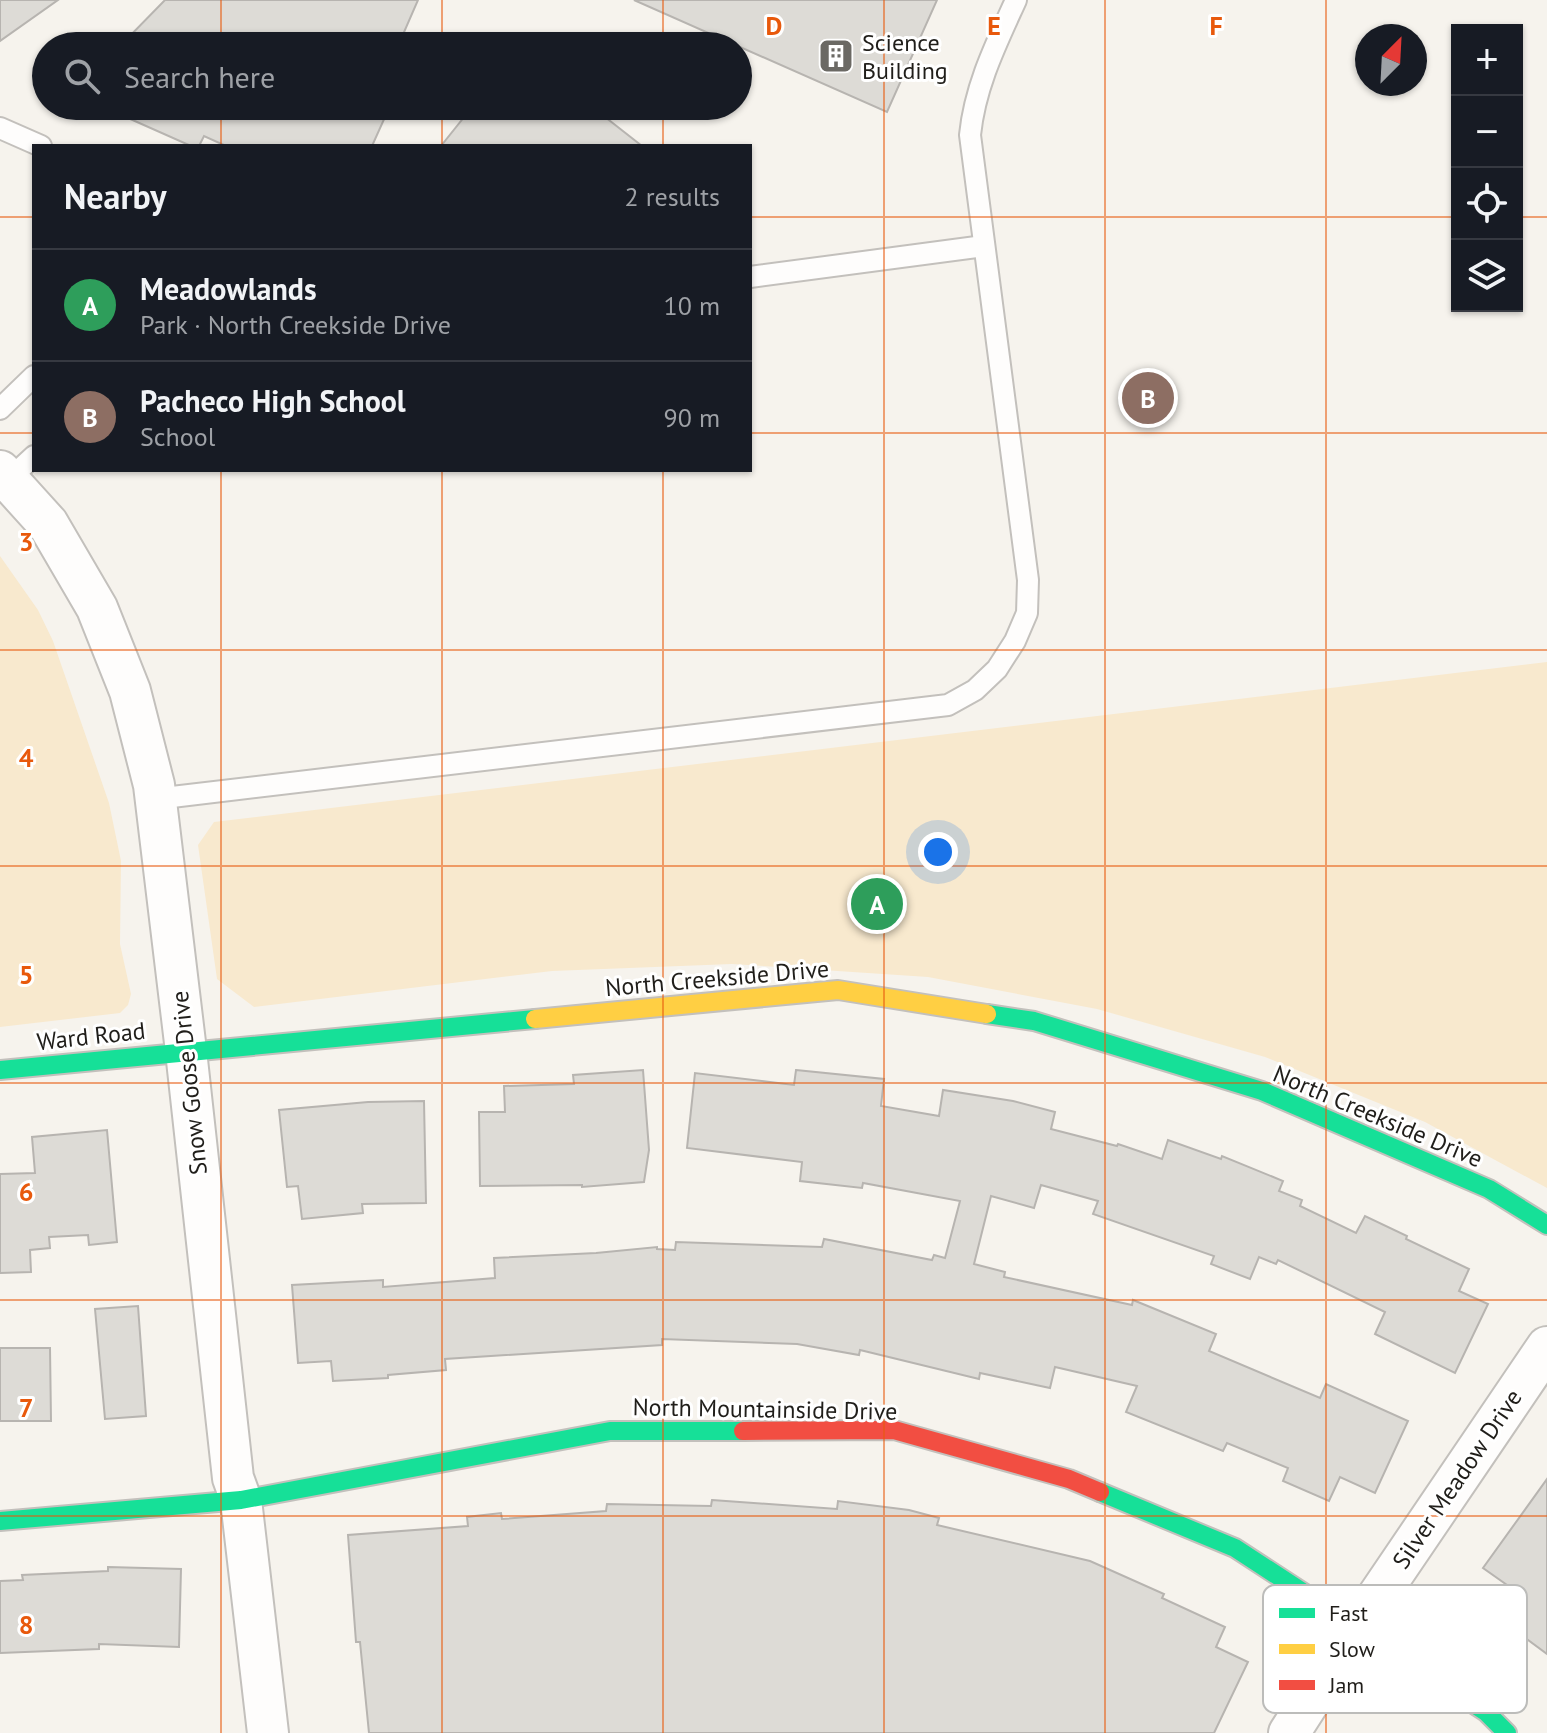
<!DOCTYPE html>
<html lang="en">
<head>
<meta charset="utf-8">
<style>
	:root { --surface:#171b24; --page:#20242c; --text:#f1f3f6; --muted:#9ea1a6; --line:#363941; --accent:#6b6964 }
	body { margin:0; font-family:"PT Sans",sans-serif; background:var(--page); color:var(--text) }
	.controls { position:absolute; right:24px; top:24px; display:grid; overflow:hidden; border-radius:0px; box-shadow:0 2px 6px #0004 }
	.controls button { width:72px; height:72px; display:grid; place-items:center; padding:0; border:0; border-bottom:2px solid var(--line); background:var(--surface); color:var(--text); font:40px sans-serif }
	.compass { position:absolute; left:1355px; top:24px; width:72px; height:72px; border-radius:50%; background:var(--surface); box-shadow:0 2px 6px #0004; rotate:24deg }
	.you { position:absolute; left:938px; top:852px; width:28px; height:28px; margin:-20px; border:6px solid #fff; border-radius:50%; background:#1a73e8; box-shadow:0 0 0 12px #1a73e833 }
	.badge { display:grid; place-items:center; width:52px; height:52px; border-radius:50%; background:var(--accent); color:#fff; font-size:26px; font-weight:700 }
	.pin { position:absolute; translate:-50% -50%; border:4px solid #fff; box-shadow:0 2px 8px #0006 }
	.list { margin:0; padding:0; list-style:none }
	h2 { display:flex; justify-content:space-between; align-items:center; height:104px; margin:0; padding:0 32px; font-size:34px }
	h2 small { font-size:26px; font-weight:400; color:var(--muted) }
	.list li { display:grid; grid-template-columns:52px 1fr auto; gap:24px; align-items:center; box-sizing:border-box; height:112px; padding:0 32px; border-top:2px solid var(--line) }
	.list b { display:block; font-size:30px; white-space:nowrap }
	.list p { margin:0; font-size:26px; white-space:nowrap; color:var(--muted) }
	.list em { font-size:26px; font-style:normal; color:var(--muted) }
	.icon { flex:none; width:44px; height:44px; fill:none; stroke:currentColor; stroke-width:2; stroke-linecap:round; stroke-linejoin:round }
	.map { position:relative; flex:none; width:1547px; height:1733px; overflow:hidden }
	.search { position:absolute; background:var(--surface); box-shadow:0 2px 6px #0004; left:32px; top:32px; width:720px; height:88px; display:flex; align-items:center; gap:20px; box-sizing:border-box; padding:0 28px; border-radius:44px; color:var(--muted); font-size:30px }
	.panel { position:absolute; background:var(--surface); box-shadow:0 2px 6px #0004; left:32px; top:144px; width:720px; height:328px; border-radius:0px }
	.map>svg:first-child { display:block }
	.green { fill:#f8e9ce }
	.building { fill:#dddbd6; stroke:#b7b4b0; stroke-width:2 }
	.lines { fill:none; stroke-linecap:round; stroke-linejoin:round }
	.lane-casing { stroke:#c3c0bc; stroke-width:24 }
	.street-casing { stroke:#c3c0bc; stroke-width:44 }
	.fast-casing { stroke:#c3c0bc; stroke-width:22 }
	.slow-casing { stroke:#c3c0bc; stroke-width:22 }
	.jam-casing { stroke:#c3c0bc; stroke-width:22 }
	.lane { stroke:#fefdfc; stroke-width:20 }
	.street { stroke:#fefdfc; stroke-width:40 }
	.fast { stroke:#16e098; stroke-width:18 }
	.slow { stroke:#ffcf43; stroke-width:18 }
	.jam { stroke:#f24e42; stroke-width:18 }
	.grid { fill:none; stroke:#e8590c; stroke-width:2; stroke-opacity:0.55 }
	.labels { text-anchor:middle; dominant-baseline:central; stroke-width:6; stroke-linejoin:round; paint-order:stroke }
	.poi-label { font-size:24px; fill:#201e1a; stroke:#fff; text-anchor:start }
	.street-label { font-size:24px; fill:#201e1a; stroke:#fff }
	.key { fill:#fff; stroke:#bcbcba; stroke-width:2 }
	.key-label { font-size:22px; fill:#201e1a }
	.grid-label { font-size:26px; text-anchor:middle; font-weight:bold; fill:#e8590c; stroke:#fff; stroke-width:6; stroke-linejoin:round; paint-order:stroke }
</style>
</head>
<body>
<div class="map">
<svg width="1547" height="1733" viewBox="0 0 1547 1733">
	<rect width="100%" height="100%" fill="#f6f3ed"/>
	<!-- green -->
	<g class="green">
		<polygon points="0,556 38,610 53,641 109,803 121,861 120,944 131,994 128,1005 120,1013 0,1027"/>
		<polygon points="1547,662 1547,1188 1425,1122 1265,1057 1097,1009 928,977 732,964 552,971 254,1007 217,979 198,845 214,822"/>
	</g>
	<!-- building -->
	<g class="building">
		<polygon points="0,0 58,0 0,41"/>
		<polygon points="165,0 418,0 398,46 120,46"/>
		<polygon points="634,0 937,0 887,112"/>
		<polygon points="101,106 390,106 372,146 226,146 204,136 199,146 191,146"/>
		<polygon points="473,106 591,106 642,146 441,146"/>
		<polygon points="643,1070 649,1150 644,1182 582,1187 582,1185 480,1186 479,1112 505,1112 504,1086 574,1084 573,1075"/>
		<polygon points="796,1070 884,1079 881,1106 939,1116 943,1090 1013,1101 1055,1112 1051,1129 1117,1146 1118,1144 1162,1159 1168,1140 1221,1159 1222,1156 1283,1181 1279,1191 1302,1200 1300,1206 1356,1233 1365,1216 1407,1236 1406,1239 1469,1269 1459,1291 1488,1304 1455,1373 1375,1334 1385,1312 1278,1260 1276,1264 1259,1257 1250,1279 1211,1264 1214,1256 1093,1214 1098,1201 1041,1185 1034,1208 991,1196 974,1264 1005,1272 1004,1277 1132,1305 1133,1300 1216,1334 1209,1351 1320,1398 1326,1384 1408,1421 1375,1493 1340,1477 1329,1501 1283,1481 1288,1468 1227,1443 1223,1451 1126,1412 1137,1386 1055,1367 1050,1388 980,1373 979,1379 860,1350 859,1355 797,1344 662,1339 662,1345 445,1359 446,1370 388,1375 388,1378 333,1381 331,1361 298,1363 292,1285 383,1280 383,1287 495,1278 494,1258 596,1253 657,1247 657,1249 675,1250 676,1242 822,1247 824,1239 932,1260 934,1255 945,1258 960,1201 863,1183 862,1188 800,1181 802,1162 687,1148 695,1073 794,1085"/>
		<polygon points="424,1101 426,1203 362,1204 363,1213 302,1219 298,1186 287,1187 279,1110 368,1102"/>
		<polygon points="107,1130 117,1242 89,1245 88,1235 49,1237 50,1248 30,1250 31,1272 0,1273 0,1174 35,1173 32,1137"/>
		<polygon points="138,1306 146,1416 105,1419 95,1309"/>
		<polygon points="0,1348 50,1348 51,1421 0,1421"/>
		<polygon points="1547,1479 1547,1654 1489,1611 1507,1585 1483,1568"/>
		<polygon points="712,1500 837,1509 838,1501 909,1510 939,1518 937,1525 1090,1561 1164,1594 1162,1598 1225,1627 1216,1647 1248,1662 1214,1733 369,1733 360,1642 356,1642 348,1535 468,1526 467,1517 501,1513 502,1519 606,1511 607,1504 711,1506"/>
		<polygon points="108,1567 181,1569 179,1647 99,1644 99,1649 0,1653 0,1581 23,1580 22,1575 108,1571"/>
	</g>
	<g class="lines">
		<defs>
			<g id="lane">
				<polyline points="0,128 41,146"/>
				<polyline points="750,277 984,246"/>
				<polyline points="0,409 34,376"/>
				<polyline points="8,480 34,456"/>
				<path d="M155,799L948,705L975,690L997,669L1015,641L1027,613L1028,580L970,135C975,86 996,44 1016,0"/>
			</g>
			<g id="street">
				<polyline points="0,471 48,524 97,608 130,691 154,785 186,1051 233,1478 241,1500 268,1733"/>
				<polyline points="1289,1733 1357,1627 1547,1347"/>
			</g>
			<g id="fast">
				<polyline points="987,1014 1034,1021 1262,1091 1489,1189 1547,1225"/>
				<polyline points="0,1070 535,1019"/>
				<polyline points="1100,1492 1235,1548 1486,1712 1507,1733"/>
				<polyline points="0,1521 241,1500 610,1431 743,1431"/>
			</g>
			<polyline id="slow" points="535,1019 838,990 987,1014"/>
			<polyline id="jam" points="743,1431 894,1430 1069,1479 1100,1492"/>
		</defs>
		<!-- lane casing -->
		<use href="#lane" class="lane-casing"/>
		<!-- street casing -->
		<use href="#street" class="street-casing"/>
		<!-- fast casing -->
		<use href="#fast" class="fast-casing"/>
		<!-- slow casing -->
		<use href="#slow" class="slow-casing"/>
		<!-- jam casing -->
		<use href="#jam" class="jam-casing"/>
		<!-- lane -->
		<use href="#lane" class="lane"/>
		<!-- street -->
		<use href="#street" class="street"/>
		<!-- fast -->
		<use href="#fast" class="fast"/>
		<!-- slow -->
		<use href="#slow" class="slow"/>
		<!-- jam -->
		<use href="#jam" class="jam"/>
	</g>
	<!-- grid -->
	<path class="grid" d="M221,0V46M442,0V46M663,0V46M884,0V1733M1105,0V1733M1326,0V1733M221,106V146M442,106V146M663,106V146M0,217H34M750,217H1457M1517,217H1547M0,433H34M750,433H1547M221,470V1733M442,470V1733M663,470V1733M0,650H1547M0,866H1547M0,1083H1547M0,1300H1547M0,1516H1547"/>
	<!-- icons -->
	<defs>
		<symbol id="building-square" viewBox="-11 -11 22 22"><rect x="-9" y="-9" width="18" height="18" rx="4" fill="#6b6964" stroke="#fff"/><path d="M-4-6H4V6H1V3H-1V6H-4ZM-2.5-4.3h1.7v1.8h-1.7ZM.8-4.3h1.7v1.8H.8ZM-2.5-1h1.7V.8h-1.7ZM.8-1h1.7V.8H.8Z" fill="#fff"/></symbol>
	</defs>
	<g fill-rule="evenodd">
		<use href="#building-square" x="816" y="36" width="40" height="40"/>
	</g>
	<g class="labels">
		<!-- poi labels -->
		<g class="poi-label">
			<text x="862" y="42">Science<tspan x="862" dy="28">Building</tspan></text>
		</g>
		<!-- street labels -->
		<g class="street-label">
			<text transform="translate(717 978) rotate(-5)">North Creekside Drive</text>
			<text transform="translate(91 1036) rotate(-6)">Ward Road</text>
			<text transform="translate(189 1083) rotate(-96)">Snow Goose Drive</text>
			<text transform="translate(1378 1116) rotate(23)">North Creekside Drive</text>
			<text transform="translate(765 1409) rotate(1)">North Mountainside Drive</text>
			<text transform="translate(1457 1479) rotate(-56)">Silver Meadow Drive</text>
		</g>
	</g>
	<!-- legend -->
	<rect x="1263" y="1585" width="264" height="128" rx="12" class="key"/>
	<rect x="1279" y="1608" width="36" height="10" fill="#16e098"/>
	<rect x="1279" y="1644" width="36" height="10" fill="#ffcf43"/>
	<rect x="1279" y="1680" width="36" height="10" fill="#f24e42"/>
	<g class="key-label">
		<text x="1329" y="1621">Fast</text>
		<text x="1329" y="1657">Slow</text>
		<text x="1329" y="1693">Jam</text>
	</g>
	<g class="grid-label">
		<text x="774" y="35">D</text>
		<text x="994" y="35">E</text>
		<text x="1216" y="35">F</text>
		<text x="26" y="551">3</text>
		<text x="26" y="767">4</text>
		<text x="26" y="984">5</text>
		<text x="26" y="1201">6</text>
		<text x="26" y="1417">7</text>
		<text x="26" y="1634">8</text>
	</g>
</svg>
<div class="controls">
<button>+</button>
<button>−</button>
<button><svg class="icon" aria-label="locate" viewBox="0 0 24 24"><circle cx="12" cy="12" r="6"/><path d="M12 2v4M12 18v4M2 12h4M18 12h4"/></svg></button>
<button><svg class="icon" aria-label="layers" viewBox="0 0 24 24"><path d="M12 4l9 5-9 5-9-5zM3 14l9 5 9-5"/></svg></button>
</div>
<svg class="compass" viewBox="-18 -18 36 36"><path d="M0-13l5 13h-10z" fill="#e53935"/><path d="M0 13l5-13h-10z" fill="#9ea1a6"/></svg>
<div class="you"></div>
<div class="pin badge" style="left:877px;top:904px;background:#2e9e5b">A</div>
<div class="pin badge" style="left:1148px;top:398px;background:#8d6e63">B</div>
<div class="search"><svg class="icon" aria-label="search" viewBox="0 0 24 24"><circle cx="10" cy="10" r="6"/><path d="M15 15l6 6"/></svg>Search here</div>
<section class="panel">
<h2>Nearby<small>2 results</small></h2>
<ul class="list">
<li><span class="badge" style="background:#2e9e5b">A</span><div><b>Meadowlands</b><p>Park · North Creekside Drive</p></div><em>10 m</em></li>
<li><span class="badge" style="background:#8d6e63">B</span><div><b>Pacheco High School</b><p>School</p></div><em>90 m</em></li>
</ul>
</section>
</div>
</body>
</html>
